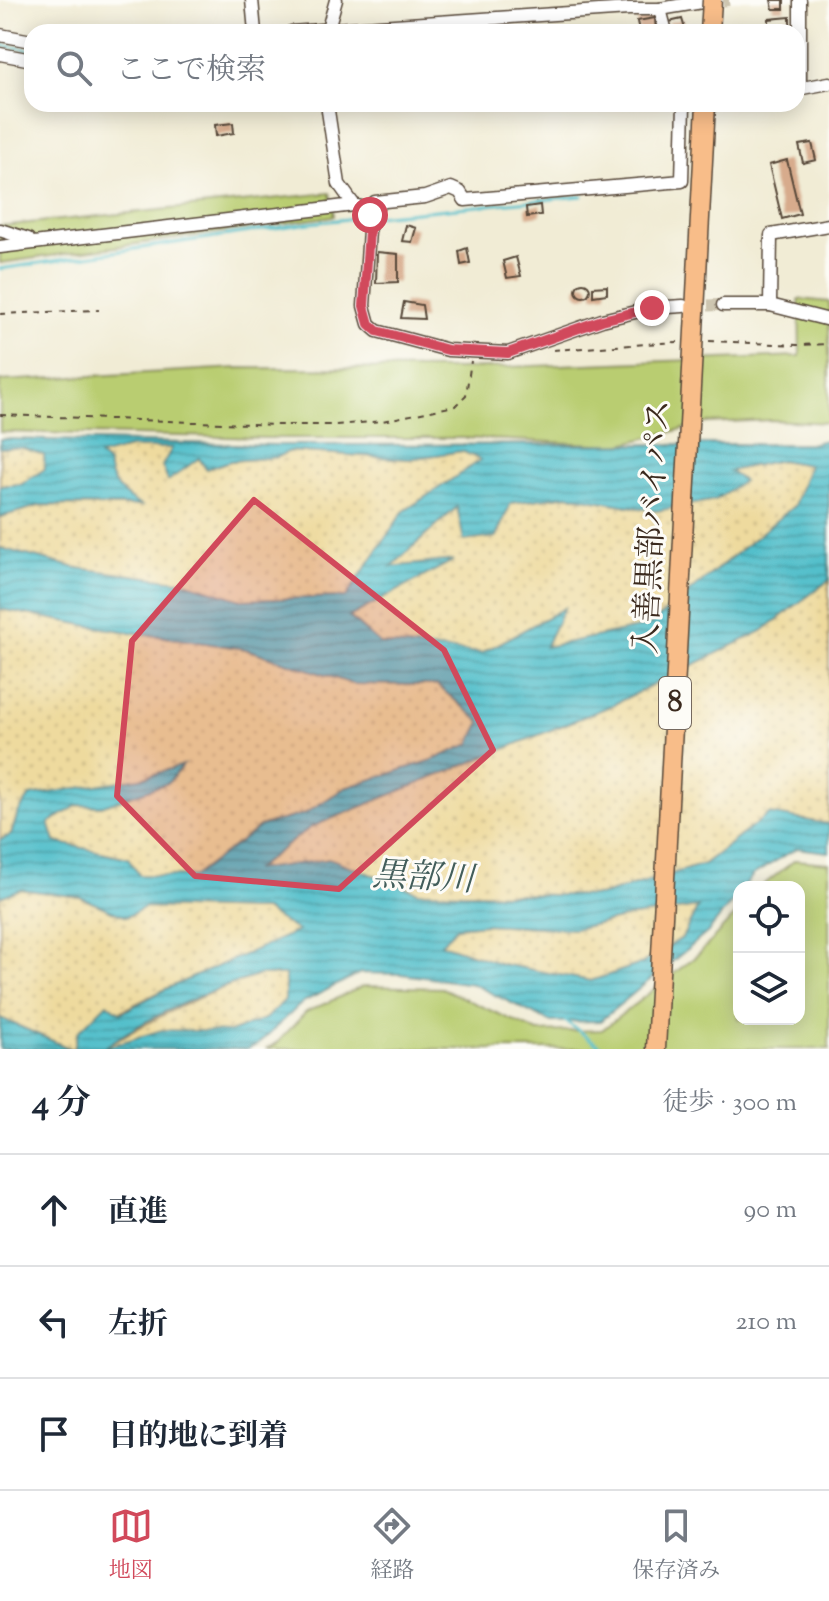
<!DOCTYPE html>
<html lang="ja">
<head>
<meta charset="utf-8">
<style>
	:root { --surface:#fff; --page:#f6f6f7; --text:#1f2937; --muted:#747a83; --line:#e0e1e3; --accent:#d1495b }
	body { margin:0; font-family:"Sorts Mill Goudy","Noto Serif JP",serif; background:var(--page); color:var(--text) }
	.controls { position:absolute; right:24px; bottom:24px; display:grid; overflow:hidden; border-radius:16px; box-shadow:0 4px 20px #0003 }
	.controls button { width:72px; height:72px; display:grid; place-items:center; padding:0; border:0; border-bottom:2px solid var(--line); background:var(--surface); color:var(--text); font:40px sans-serif }
	.stop { position:absolute; width:24px; height:24px; margin:-18px; border:6px solid #d1495b; border-radius:50%; background:#fff }
	.stop.end { background:#d1495b; border-color:#fff; box-shadow:0 2px 8px #0008 }
	.list { margin:0; padding:0; list-style:none }
	h2 { display:flex; justify-content:space-between; align-items:center; height:104px; margin:0; padding:0 32px; font-size:34px }
	h2 small { font-size:26px; font-weight:400; color:var(--muted) }
	.list li { display:grid; grid-template-columns:52px 1fr auto; gap:24px; align-items:center; box-sizing:border-box; height:112px; padding:0 32px; border-top:2px solid var(--line) }
	.list b { display:block; font-size:30px; white-space:nowrap }
	.list em { font-size:26px; font-style:normal; color:var(--muted) }
	.icon { flex:none; width:44px; height:44px; fill:none; stroke:currentColor; stroke-width:2; stroke-linecap:round; stroke-linejoin:round }
	.map { position:relative; flex:none; width:829px; height:1049px; overflow:hidden }
	.search { position:absolute; background:var(--surface); box-shadow:0 4px 20px #0003; left:24px; right:24px; top:24px; height:88px; display:flex; align-items:center; gap:20px; box-sizing:border-box; padding:0 28px; border-radius:24px; color:var(--muted); font-size:30px }
	.sheet { height:440px; background:var(--surface) }
	nav { display:flex; justify-content:space-around; align-items:center; box-sizing:border-box; height:112px; border-top:2px solid var(--line); background:var(--surface); font-size:22px; color:var(--muted) }
	nav a { display:grid; justify-items:center; gap:4px }
	nav .on { color:var(--accent) }
	.map>svg:first-child { display:block }
	.grass { fill:#b9cd71; stroke:#7a7c48; stroke-width:2 }
	.sand { fill:url(#sand-dots); stroke:#94825e; stroke-width:2 }
	.water { fill:url(#water-rules); stroke:#467474; stroke-width:2; fill-rule:evenodd }
	.lines { fill:none; stroke-linecap:round; stroke-linejoin:round }
	.stream { stroke:#52bfcb; stroke-width:3 }
	.building { fill:#d7ab8c }
	.minor-tunnel { stroke:#cdc5b0; stroke-width:12; stroke-dasharray:12 6; stroke-linecap:butt }
	.minor-casing { stroke:#564739; stroke-width:15 }
	.highway-casing { stroke:#564739; stroke-width:21 }
	.path { stroke:#564739; stroke-width:2; stroke-dasharray:6 6; stroke-linecap:butt }
	.minor { stroke:#fff; stroke-width:12 }
	.highway { stroke:#f8bd89; stroke-width:18 }
	.highway-bridge-casing { stroke:#564739; stroke-width:21; stroke-linecap:butt }
	.highway-bridge { stroke:#f8bd89; stroke-width:18 }
	.route { stroke:#d1495b; stroke-width:10 }
	.marked { fill:#d1495b; fill-opacity:0.2; stroke:#d1495b; stroke-width:6; stroke-linejoin:round }
	.labels { text-anchor:middle; dominant-baseline:central; stroke-width:6; stroke-linejoin:round; paint-order:stroke }
	.shield { fill:#fdfcf7; stroke:#75695f; stroke-width:2 }
	.shield-label { font-size:30px; font-weight:bold; fill:#3b2a1e }
	.street-label { font-size:32px; fill:#3b2a1e; stroke:#fdfcf7 }
	.water-label { font-size:34px; font-style:italic; fill:#435e5b; stroke:#fdfcf7 }
</style>
</head>
<body>
<div class="map">
<svg width="829" height="1049" viewBox="0 0 829 1049">
	<defs>
		<pattern id="sand-dots" width="8" height="8" patternUnits="userSpaceOnUse" patternTransform="scale(2)"><rect width="8" height="8" fill="#eeda9e"/><path d="M2 2h.1M6 6h.1" fill="none" stroke="#cdbb88" stroke-width="1.8" stroke-linecap="round"/></pattern>
		<pattern id="water-rules" width="6" height="5" patternUnits="userSpaceOnUse" patternTransform="scale(2)"><rect width="6" height="5" fill="#52bfcb"/><path d="M0 2.5h6" fill="none" stroke="#459ba4"/></pattern>
	</defs>
	<rect width="100%" height="100%" fill="#fdfcf7"/>
	<filter id="ink" filterUnits="userSpaceOnUse"><feTurbulence type="fractalNoise" baseFrequency=".0125" numOctaves="2"/><feDisplacementMap in="SourceGraphic" scale="16" xChannelSelector="R" yChannelSelector="G"/><feConvolveMatrix kernelMatrix="1 2 1 2 8 2 1 2 1" color-interpolation-filters="sRGB"/></filter>
	<filter id="wash" filterUnits="userSpaceOnUse"><feTurbulence type="fractalNoise" baseFrequency=".006" numOctaves="4" result="noise"/><feDisplacementMap in="SourceGraphic" scale="32" xChannelSelector="R" yChannelSelector="G"/><feGaussianBlur stdDeviation="1.8" result="paint"/><feColorMatrix in="noise" values="0 0 0 0 0 0 0 0 0 0 0 0 0 0 0 0 0 1.4 0 .05"/><feComposite in="paint" operator="in"/></filter>
	<g filter="url(#wash)">
		<rect width="100%" height="100%" fill="#f1ecd5"/>
		<!-- grass -->
		<g class="grass">
			<polygon points="330,193 334,216 0,263 0,226"/>
			<polygon points="799,299 829,302 829,423 772,420 707,423 618,445 463,438 269,438 0,432 0,381 238,368 456,369 800,356"/>
			<polygon points="795,860 829,863 829,1049 266,1049 277,1043 306,1012 364,986 442,988 538,1032 602,1030 700,953 739,911 739,1019 799,1019 799,887 761,887"/>
		</g>
		<!-- sand -->
		<g class="sand">
			<polygon points="0,448 23,448 45,455 45,469 21,484 0,486"/>
			<path d="M129,448H173L199,458L206,469L230,461L278,457L289,451L409,459L462,451L482,460L403,512L346,597L241,600L185,582L76,568L0,548V517L42,505L139,506C124,494 110,486 108,464L98,455Z"/>
			<polygon points="780,460 809,465 794,506 648,626 544,648 563,609 482,653 380,644 349,616 451,561 390,568 457,507 510,503 568,495 656,511 742,481 728,471"/>
			<polygon points="829,580 829,824 769,814 704,864 599,896 418,892 330,859 253,871 311,827 610,706 762,631"/>
			<polygon points="0,609 90,626 246,649 353,684 437,685 481,722 470,744 433,760 345,788 304,814 261,826 193,877 139,875 128,858 55,842 49,823 78,805 101,806 168,783 181,766 18,813 11,835 0,840"/>
			<polygon points="20,889 80,897 126,917 144,907 264,910 299,931 166,989 78,1032 74,1049 71,1049 0,1018 0,897"/>
			<polygon points="698,907 682,938 641,964 591,981 501,964 441,944 456,927 485,924 574,929 633,916"/>
			<path d="M260,975H285V1000L265,1019L230,1032L198,1033L100,1049C152,1020 203,992 260,975Z"/>
		</g>
		<!-- water -->
		<g class="water">
			<path d="M0,439L279,445L810,444L829,439V580L762,631L610,706L311,827L254,870L331,859L418,892L599,896L704,864L769,814L829,824V852L797,848L753,875L744,887H739V893L708,932L600,1021L550,1022L473,984L402,974L360,973L303,1002L257,1045L247,1049H74L78,1032L107,1003L121,1013L166,989L298,931L264,910L145,907L126,917L80,897L20,889L0,897V840L11,835L18,813L30,796L146,777L183,765L168,783L101,806L78,805L49,823L55,842L128,858L139,875L193,877L261,826L304,814L345,788L433,760L470,744L481,722L437,685L353,684L246,649L90,626L0,609V548L76,568L185,582L241,600L346,597L403,512L481,460L462,451L409,459L289,451L278,457L230,461L206,469L199,458L168,481L162,466L172,448H129L99,456L108,464C110,486 123,495 141,506L42,505L0,517V486L21,484L45,469L44,455L23,448H0ZM780,460L809,465L794,506L648,626L545,647L564,608L482,653L380,644L349,617L454,560L391,567L457,507L464,541L496,537L511,503L568,495L656,511L715,500L743,481L729,471ZM698,907L682,938L641,964L591,981L501,964L441,944L456,927L485,924L574,929L633,916ZM260,975H285V1000L265,1019L230,1032L162,1030L103,1048C149,1016 206,991 260,975Z"/>
			<polygon points="0,1018 71,1049 0,1049"/>
		</g>
		<g class="lines">
			<!-- stream -->
			<g class="stream">
				<polyline points="0,45 32,50"/>
				<polyline points="375,216 582,196"/>
				<polyline points="0,269 309,223 367,217"/>
				<polyline points="565,1021 604,1049"/>
			</g>
		</g>
		<g id="blocks">
			<!-- building -->
			<g class="building">
				<polygon points="771,0 784,0 784,9 773,9"/>
				<polygon points="790,17 790,32 769,32 769,19"/>
				<polygon points="655,18 656,32 639,32 637,21"/>
				<polygon points="682,19 686,32 672,32 669,22"/>
				<polygon points="233,123 234,133 216,136 215,125"/>
				<polygon points="812,143 816,160 803,163 799,145"/>
				<polygon points="787,160 800,214 782,219 769,165"/>
				<polygon points="540,205 541,215 527,217 526,207"/>
				<polygon points="406,225 416,228 412,242 402,241"/>
				<polygon points="467,248 470,263 461,265 459,251"/>
				<polygon points="377,252 398,254 398,282 376,283"/>
				<polygon points="516,257 521,276 507,278 503,261"/>
				<circle cx="583" cy="290" r="7"/>
				<polygon points="607,286 607,294 593,296 593,287"/>
				<polygon points="404,302 422,305 424,319 401,318"/>
			</g>
		</g>
	</g>
	<g filter="url(#ink)">
		<use href="#blocks" fill-opacity="0" stroke="#564739" stroke-width="2"/>
		<g class="lines">
			<!-- minor-tunnel -->
			<g class="minor-tunnel">
				<polyline points="705,2 729,0"/>
				<polyline points="690,306 723,305"/>
			</g>
			<defs>
				<g id="minor">
					<polyline points="252,0 255,32"/>
					<polyline points="800,0 800,89"/>
					<polyline points="660,9 666,32"/>
					<polyline points="291,32 629,9 660,9 702,2"/>
					<polyline points="327,32 336,0"/>
					<polyline points="0,35 32,41"/>
					<polyline points="0,54 32,60"/>
					<polyline points="797,89 829,83"/>
					<polyline points="327,104 339,184 354,205"/>
					<polyline points="367,209 375,202 425,197 451,188 460,192 465,200 682,181 684,104"/>
					<polyline points="0,230 28,239"/>
					<polyline points="0,247 354,205 367,209 370,215 364,306 369,324 377,331 448,350 508,353 602,320 652,308 683,306"/>
					<polyline points="723,305 770,305 829,320"/>
					<polyline points="770,305 771,235 829,225"/>
				</g>
				<polyline id="highway" points="656,1049 706,104"/>
			</defs>
			<!-- minor casing -->
			<use href="#minor" class="minor-casing"/>
			<!-- highway casing -->
			<use href="#highway" class="highway-casing"/>
			<!-- path -->
			<g class="path">
				<polyline points="0,314 99,310"/>
				<polyline points="709,341 797,345 829,344"/>
				<polyline points="553,350 678,342"/>
				<polyline points="0,415 278,425 336,425 382,421 455,406 466,395 471,361"/>
			</g>
			<!-- minor -->
			<use href="#minor" class="minor"/>
			<!-- highway -->
			<use href="#highway" class="highway"/>
			<defs>
				<polyline id="highway-bridge" points="710,32 712,0"/>
			</defs>
			<!-- highway-bridge casing -->
			<use href="#highway-bridge" class="highway-bridge-casing"/>
			<!-- highway-bridge -->
			<use href="#highway-bridge" class="highway-bridge"/>
		</g>
	</g>
	<g class="lines" filter="url(#ink)">
		<!-- route -->
		<polyline class="route" points="370,215 364,306 369,324 377,331 448,350 508,353 602,320 652,308"/>
	</g>
	<!-- marked area -->
	<path class="marked" d="M254,500L444,650L493,750L339,889L195,876L117,796L132,641Z"/>
	<g class="labels">
		<!-- shield labels -->
		<rect class="shield" x="659" y="677" width="32" height="52" rx="6"/>
		<g class="shield-label">
			<text x="675" y="703">8</text>
		</g>
		<!-- street labels -->
		<g class="street-label">
			<text transform="translate(654 527) rotate(-87)">入善黒部バイパス</text>
		</g>
		<!-- water labels -->
		<g class="water-label">
			<text transform="translate(423 879) rotate(3)">黒部川</text>
		</g>
	</g>
</svg>
<div class="controls">
<button><svg class="icon" aria-label="locate" viewBox="0 0 24 24"><circle cx="12" cy="12" r="6"/><path d="M12 2v4M12 18v4M2 12h4M18 12h4"/></svg></button>
<button><svg class="icon" aria-label="layers" viewBox="0 0 24 24"><path d="M12 4l9 5-9 5-9-5zM3 14l9 5 9-5"/></svg></button>
</div>
<div class="stop" style="left:370px;top:215px"></div>
<div class="stop end" style="left:652px;top:308px"></div>
<div class="search"><svg class="icon" aria-label="search" viewBox="0 0 24 24"><circle cx="10" cy="10" r="6"/><path d="M15 15l6 6"/></svg>ここで検索</div>
</div>
<section class="sheet">
<h2>4 分<small>徒歩 · 300 m</small></h2>
<ul class="list">
<li><svg class="icon" aria-label="ahead" viewBox="0 0 24 24"><path d="M12 20V5M6 11l6-6 6 6"/></svg><div><b>直進</b></div><em>90 m</em></li>
<li><svg class="icon" aria-label="left" viewBox="0 0 24 24"><path d="M17 20v-9H6M10 6l-5 5 5 5"/></svg><div><b>左折</b></div><em>210 m</em></li>
<li><svg class="icon" aria-label="arrive" viewBox="0 0 24 24"><path d="M6 21V4h12l-3 4 3 4H6"/></svg><div><b>目的地に到着</b></div></li>
</ul>
</section>
<nav>
<a class="on"><svg class="icon" aria-label="map" viewBox="0 0 24 24"><path d="M3 6l6-2 6 2 6-2v14l-6 2-6-2-6 2zM9 4v14M15 6v14"/></svg>地図</a>
<a><svg class="icon" aria-label="directions" viewBox="0 0 24 24"><path d="M12 3l9 9-9 9-9-9zM9 14v-3h6M13 9l2 2-2 2"/></svg>経路</a>
<a><svg class="icon" aria-label="saved" viewBox="0 0 24 24"><path d="M7 4h10v16l-5-4-5 4z"/></svg>保存済み</a>
</nav>
</body>
</html>
